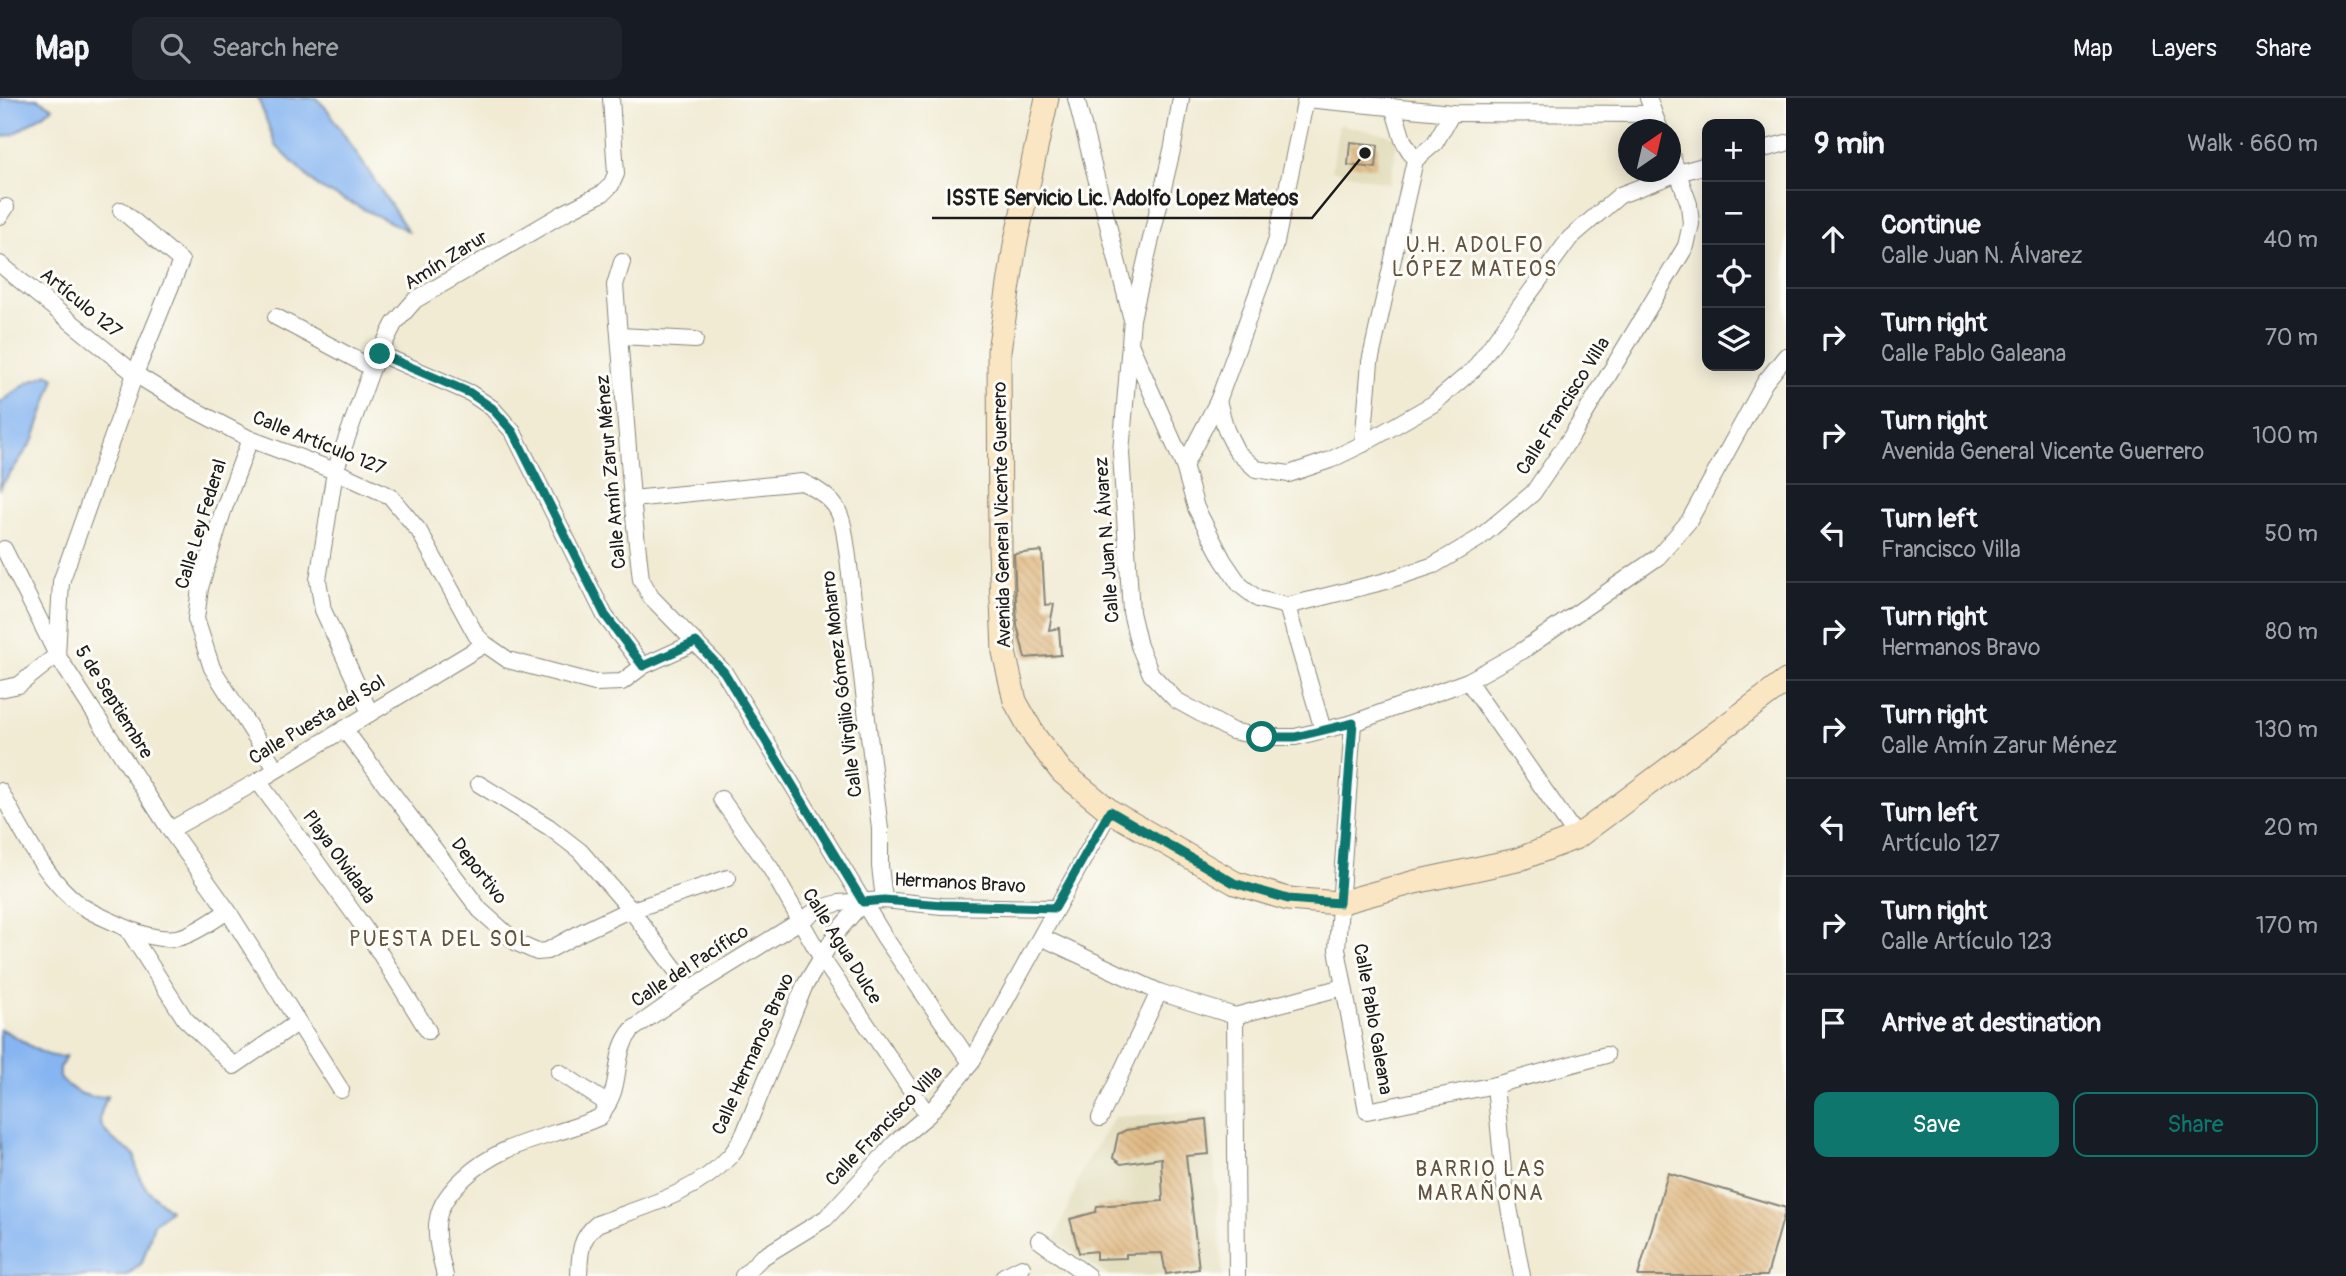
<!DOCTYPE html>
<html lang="en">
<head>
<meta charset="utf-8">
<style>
	:root { --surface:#171b24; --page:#20242c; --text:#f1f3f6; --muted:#9ea1a6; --line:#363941; --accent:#0f766e }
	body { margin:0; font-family:Pangolin,sans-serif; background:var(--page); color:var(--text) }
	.controls { position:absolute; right:21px; top:21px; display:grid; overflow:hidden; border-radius:14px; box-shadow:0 4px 18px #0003 }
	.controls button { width:63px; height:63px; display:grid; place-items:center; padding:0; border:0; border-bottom:2px solid var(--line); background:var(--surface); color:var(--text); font:35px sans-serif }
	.compass { position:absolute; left:1618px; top:21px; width:63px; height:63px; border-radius:50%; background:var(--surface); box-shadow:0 4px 18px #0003; rotate:34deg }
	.stop { position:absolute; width:21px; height:21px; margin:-16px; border:5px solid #0f766e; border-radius:50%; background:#fff }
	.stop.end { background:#0f766e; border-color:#fff; box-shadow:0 2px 7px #0008 }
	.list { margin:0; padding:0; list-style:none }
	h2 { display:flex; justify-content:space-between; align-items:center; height:91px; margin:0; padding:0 28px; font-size:30px }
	h2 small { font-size:23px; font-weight:400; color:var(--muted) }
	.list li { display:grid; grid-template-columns:46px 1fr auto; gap:21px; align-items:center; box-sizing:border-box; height:98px; padding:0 28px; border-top:2px solid var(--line) }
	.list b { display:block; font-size:26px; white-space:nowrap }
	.list p { margin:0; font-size:23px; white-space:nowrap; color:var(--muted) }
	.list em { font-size:23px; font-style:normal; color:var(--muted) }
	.actions { display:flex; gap:14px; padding:21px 28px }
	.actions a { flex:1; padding:16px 0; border:2px solid var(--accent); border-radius:14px; text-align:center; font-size:24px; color:var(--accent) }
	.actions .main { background:var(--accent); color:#fff }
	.icon { flex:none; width:38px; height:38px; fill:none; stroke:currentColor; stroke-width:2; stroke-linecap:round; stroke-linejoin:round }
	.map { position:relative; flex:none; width:1786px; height:1178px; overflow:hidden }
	header { display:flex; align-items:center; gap:42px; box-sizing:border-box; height:98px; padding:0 35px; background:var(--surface); border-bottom:2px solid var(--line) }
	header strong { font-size:33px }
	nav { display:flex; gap:38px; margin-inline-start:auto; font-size:24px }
	.search { width:490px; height:63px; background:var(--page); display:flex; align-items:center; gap:18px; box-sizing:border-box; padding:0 24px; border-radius:14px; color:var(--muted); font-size:26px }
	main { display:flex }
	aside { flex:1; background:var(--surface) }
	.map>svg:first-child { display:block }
	.built { fill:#e1dcba }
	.water { fill:#86b5f1; stroke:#516886; stroke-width:2 }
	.building { fill:url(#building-back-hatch) }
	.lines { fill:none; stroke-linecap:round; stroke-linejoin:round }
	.street-casing { stroke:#868478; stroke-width:18 }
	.secondary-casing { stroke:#868478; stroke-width:25 }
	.street { stroke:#fff; stroke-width:16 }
	.secondary { stroke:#fbe6c3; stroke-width:23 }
	.route { stroke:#0f766e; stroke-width:9 }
	.labels { text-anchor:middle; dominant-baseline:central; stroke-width:6; stroke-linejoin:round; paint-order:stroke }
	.street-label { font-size:19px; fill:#1c1c1c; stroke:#fdfcf7 }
	.neighbourhood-label { font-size:21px; letter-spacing:2px; fill:#615340; stroke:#fdfcf7 }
	.leader { fill:none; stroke:#1c1c1c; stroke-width:2.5 }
	.callout-dot { fill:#1c1c1c; stroke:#fdfcf7; stroke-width:2.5 }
	.callout-label { font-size:21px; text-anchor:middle; font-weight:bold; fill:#1c1c1c; stroke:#fdfcf7; stroke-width:6; stroke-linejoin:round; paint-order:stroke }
</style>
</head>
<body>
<header>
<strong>Map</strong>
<div class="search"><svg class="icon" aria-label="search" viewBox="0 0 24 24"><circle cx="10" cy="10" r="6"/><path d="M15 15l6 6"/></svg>Search here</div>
<nav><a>Map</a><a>Layers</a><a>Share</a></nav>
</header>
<main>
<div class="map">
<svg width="1786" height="1178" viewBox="0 0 1786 1178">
	<defs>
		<pattern id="building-back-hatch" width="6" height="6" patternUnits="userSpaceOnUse" patternTransform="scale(1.75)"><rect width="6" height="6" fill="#e0b983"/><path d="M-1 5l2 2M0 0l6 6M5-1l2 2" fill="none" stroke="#c09e71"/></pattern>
	</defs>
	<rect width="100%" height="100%" fill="#fdfcf7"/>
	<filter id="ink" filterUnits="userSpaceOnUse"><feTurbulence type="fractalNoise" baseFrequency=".0143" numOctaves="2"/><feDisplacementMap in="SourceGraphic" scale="14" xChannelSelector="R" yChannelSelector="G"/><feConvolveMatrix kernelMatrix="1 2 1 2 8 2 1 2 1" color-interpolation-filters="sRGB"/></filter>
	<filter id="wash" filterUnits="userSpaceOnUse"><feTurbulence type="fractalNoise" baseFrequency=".00686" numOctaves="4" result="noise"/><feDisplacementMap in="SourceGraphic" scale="28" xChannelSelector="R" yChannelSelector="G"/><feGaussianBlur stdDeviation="1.57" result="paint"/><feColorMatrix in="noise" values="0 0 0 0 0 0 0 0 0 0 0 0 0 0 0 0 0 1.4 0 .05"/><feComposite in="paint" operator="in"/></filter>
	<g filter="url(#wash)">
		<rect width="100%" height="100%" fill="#f1ebd4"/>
		<!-- built -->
		<g class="built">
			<polygon points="1339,26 1398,39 1390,86 1332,72"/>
			<polygon points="1210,1012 1223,1178 1109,1178 1055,1142 1083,1070 1114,1019"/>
		</g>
		<!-- water -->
		<g class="water">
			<polygon points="0,0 37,0 53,10 14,36 0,39"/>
			<polygon points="258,0 316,0 327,11 408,133 318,89 276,48"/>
			<polygon points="47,276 55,280 34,341 0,390 0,305 27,285"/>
			<path d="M0,931C21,938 42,963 66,958L60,970V980C73,994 89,1002 108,998C105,1004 101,1013 100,1020C100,1036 124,1049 135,1057C136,1086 150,1095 170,1112L154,1126L142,1165L126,1178H0Z"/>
		</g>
		<g id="blocks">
			<!-- building -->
			<g class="building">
				<polygon points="1350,44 1378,47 1376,70 1348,67"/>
				<polygon points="1042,453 1045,507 1054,506 1049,532 1059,530 1061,557 1025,560 1017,527 1014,456"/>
				<polygon points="1206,1021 1209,1056 1186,1058 1199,1171 1166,1176 1162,1155 1126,1156 1126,1160 1096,1161 1096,1153 1079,1155 1070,1121 1096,1114 1097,1108 1163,1103 1161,1060 1121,1066 1113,1060 1118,1036 1126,1032"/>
				<polygon points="1668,1075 1786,1110 1767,1178 1638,1178"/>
			</g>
		</g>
	</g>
	<g filter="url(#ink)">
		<use href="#blocks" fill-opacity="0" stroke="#868478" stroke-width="2"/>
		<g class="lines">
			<defs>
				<g id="street">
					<polyline points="1076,0 1131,218"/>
					<polyline points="1181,0 1173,48 1132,221 1121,355 1131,514 1139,548 1151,576 1176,602 1232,633 1262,639 1295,639 1353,625 1468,583 1522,553 1658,459 1689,423 1765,284 1786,258"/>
					<polyline points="1648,0 1660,32"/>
					<polyline points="1306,1 1452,15 1653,16"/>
					<polyline points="1393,9 1403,42 1415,62"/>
					<polyline points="1760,52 1786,45"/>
					<polyline points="0,118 6,109"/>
					<polyline points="622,164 615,187 632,401 641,481 651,499 724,574 885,840 971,965"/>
					<polyline points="0,166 135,276 187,308 250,341 335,373 390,398 419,433 476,537 485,546 508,562 595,585 622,584 643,568 696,544"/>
					<polyline points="276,219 372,270"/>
					<polyline points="620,238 695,242"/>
					<polyline points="1131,248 1184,368 1196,410 1223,462 1240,487 1258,501 1287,508 1386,483 1434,467 1478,441 1533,395 1573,336 1686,148 1691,126 1689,106 1671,56"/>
					<polyline points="380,256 470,295 492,310 513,334 605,518 643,568"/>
					<polyline points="1218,303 1226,332 1237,354 1256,371 1289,376 1330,362 1363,346 1433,306 1474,271 1570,140 1620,97 1678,75 1707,67"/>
					<polyline points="250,341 223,413 200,490 196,521 212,570 276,671"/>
					<polyline points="1363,346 1370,264 1415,62 1435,45 1452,15"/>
					<polyline points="1184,368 1218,303 1276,144 1306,0"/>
					<path d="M632,401L802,384C843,403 842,418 848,459L880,731V768L884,802"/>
					<polyline points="4,451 57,557 170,732 228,813 341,992"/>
					<polyline points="1287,508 1323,632"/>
					<polyline points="57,557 61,484 135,276 181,163 121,112"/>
					<polyline points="1468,583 1577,739"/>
					<polyline points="0,591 19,587 57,557"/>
					<polyline points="370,615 323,512 318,482 335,373 372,270 394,226 415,202 566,114 603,95 611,87 616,76 611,0"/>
					<polyline points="1353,625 1337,851 1367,1013 1495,987 1606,957"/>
					<polyline points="344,631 480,812 517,845 537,854 547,853 582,834 620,816 728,780"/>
					<polyline points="258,683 365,831 428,933"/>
					<polyline points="479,686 549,729 580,753 631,812 690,891"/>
					<path d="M0,693C23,733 43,779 80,807C93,816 110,822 124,829C140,836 163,844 181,839C198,834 213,822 228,813"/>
					<polyline points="721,701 771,771 821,859 928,1017"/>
					<polyline points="170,732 258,683 485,546"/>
					<polyline points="127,830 185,921 234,968 298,924"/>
					<polyline points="1041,839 1159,894 1235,918 1343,889"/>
					<polyline points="1235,918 1237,1178"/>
					<polyline points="559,974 608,1006"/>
					<polyline points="1495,987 1504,1083 1522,1178"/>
					<polyline points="1100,1020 1159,894"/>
					<polyline points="1039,1142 1088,1178"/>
					<path d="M445,1178C441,1159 434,1139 438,1120C443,1092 480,1064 504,1053C534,1039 569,1033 600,1019C605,1011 610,1003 613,994C620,971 616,950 633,931L690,891L800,823L819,811L838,805L884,802L942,808L1055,810"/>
					<path d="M579,1178C580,1156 579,1141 597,1126C642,1109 695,1096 729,1059C735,1053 740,1043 744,1036L804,889L837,834L863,804"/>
					<polyline points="743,1178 761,1160 826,1120 896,1044 928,1017 971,965 1110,713"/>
					<polyline points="1004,1178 1022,1169"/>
				</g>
				<polyline id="secondary" points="1047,0 1015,147 999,253 1000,452 1004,554 1015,603 1035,639 1062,674 1110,713 1235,785 1288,801 1339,805 1415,784 1517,762 1577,739 1786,583"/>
			</defs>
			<!-- street casing -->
			<use href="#street" class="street-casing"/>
			<!-- secondary casing -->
			<use href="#secondary" class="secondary-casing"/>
			<!-- street -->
			<use href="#street" class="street"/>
			<!-- secondary -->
			<use href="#secondary" class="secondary"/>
		</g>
	</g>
	<g class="lines" filter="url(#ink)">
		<!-- route -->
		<polyline class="route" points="380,256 470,295 492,310 513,334 605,517 643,568 696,544 724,574 863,804 884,802 942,807 1055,810 1110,713 1234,785 1288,801 1339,805 1353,625 1295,639 1262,639"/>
	</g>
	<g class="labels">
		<!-- street labels -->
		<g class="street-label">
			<text transform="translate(446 162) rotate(-32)">Amín Zarur</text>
			<text transform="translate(81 205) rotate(39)">Artículo 127</text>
			<text transform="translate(1563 308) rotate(-58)">Calle Francisco Villa</text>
			<text transform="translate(319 345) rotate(22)">Calle Artículo 127</text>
			<text transform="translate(611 374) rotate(-95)">Calle Amín Zarur Ménez</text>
			<text transform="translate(1002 417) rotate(-91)">Avenida General Vicente Guerrero</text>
			<text transform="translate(201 426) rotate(-73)">Calle Ley Federal</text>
			<text transform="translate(1107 442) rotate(-94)">Calle Juan N. Álvarez</text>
			<text transform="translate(842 586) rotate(-97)">Calle Virgilio Gómez Moharro</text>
			<text transform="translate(114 604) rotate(58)">5 de Septiembre</text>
			<text transform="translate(317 622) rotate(-31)">Calle Puesta del Sol</text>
			<text transform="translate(339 759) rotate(54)">Playa Olvidada</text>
			<text transform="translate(479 773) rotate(52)">Deportivo</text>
			<text transform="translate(960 785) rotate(3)">Hermanos Bravo</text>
			<text transform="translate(842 848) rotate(58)">Calle Agua Dulce</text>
			<text transform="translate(690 868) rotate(-33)">Calle del Pacífico</text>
			<text transform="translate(1373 921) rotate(80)">Calle Pablo Galeana</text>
			<text transform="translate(753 956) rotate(-66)">Calle Hermanos Bravo</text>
			<text transform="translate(884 1028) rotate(-46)">Calle Francisco Villa</text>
		</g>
		<!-- neighbourhood labels -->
		<g class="neighbourhood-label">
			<text x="1475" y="147">U.H. ADOLFO<tspan x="1475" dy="24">LÓPEZ MATEOS</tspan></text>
			<text x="441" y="841">PUESTA DEL SOL</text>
			<text x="1481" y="1071">BARRIO LAS<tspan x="1481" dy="24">MARAÑONA</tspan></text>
		</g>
	</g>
	<!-- callouts -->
	<path class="leader" d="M1365 55L1312 120H932"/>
	<circle class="callout-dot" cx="1365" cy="55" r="7"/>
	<g class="callout-label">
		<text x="1122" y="107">ISSTE Servicio Lic. Adolfo Lopez Mateos</text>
	</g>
</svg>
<div class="controls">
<button>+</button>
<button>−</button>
<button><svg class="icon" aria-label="locate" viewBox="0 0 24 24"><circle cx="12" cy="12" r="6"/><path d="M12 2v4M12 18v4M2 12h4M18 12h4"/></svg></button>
<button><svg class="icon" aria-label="layers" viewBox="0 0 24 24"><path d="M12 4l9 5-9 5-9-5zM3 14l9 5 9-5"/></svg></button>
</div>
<svg class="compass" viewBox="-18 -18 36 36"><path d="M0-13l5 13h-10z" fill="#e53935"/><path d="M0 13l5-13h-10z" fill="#9ea1a6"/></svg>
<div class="stop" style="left:1262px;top:639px"></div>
<div class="stop end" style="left:380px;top:256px"></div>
</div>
<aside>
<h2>9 min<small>Walk · 660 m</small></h2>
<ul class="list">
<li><svg class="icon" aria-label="ahead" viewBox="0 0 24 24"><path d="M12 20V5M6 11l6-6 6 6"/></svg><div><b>Continue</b><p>Calle Juan N. Álvarez</p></div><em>40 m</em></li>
<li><svg class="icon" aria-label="right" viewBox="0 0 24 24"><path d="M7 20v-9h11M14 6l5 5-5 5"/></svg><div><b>Turn right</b><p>Calle Pablo Galeana</p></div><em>70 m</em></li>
<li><svg class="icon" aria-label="right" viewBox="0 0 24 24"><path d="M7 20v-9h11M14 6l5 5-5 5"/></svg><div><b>Turn right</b><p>Avenida General Vicente Guerrero</p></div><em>100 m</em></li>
<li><svg class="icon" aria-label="left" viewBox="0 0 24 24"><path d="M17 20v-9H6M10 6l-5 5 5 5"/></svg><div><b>Turn left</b><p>Francisco Villa</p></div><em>50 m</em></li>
<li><svg class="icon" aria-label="right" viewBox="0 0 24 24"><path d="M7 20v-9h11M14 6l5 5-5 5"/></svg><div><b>Turn right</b><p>Hermanos Bravo</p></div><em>80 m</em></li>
<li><svg class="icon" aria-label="right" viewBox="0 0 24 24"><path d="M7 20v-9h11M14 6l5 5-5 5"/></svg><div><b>Turn right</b><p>Calle Amín Zarur Ménez</p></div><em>130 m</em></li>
<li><svg class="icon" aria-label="left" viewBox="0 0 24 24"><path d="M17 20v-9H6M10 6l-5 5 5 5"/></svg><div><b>Turn left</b><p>Artículo 127</p></div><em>20 m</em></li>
<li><svg class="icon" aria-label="right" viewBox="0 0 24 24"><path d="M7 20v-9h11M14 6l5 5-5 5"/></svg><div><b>Turn right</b><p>Calle Artículo 123</p></div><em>170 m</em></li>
<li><svg class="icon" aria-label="arrive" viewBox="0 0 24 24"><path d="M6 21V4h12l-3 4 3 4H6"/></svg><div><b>Arrive at destination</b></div></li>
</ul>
<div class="actions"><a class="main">Save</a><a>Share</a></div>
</aside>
</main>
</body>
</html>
